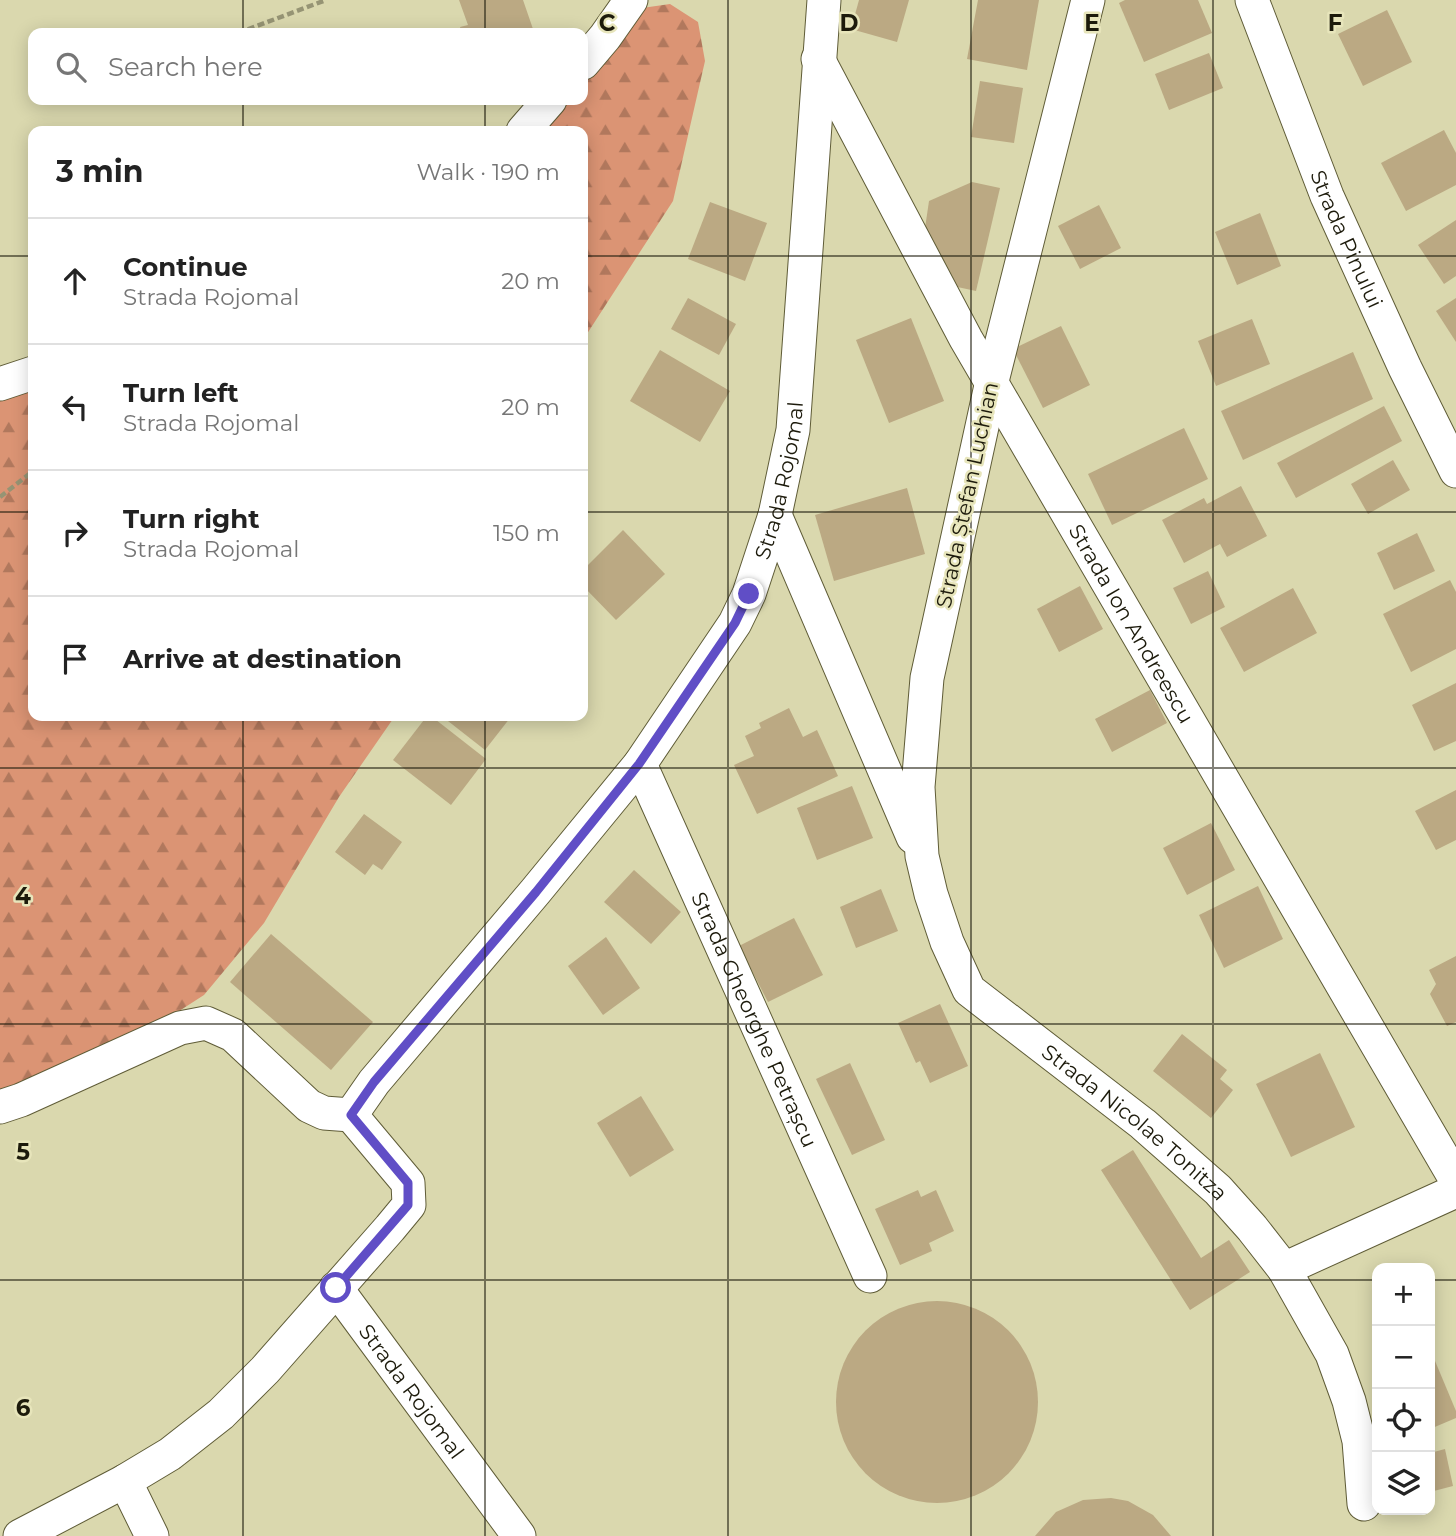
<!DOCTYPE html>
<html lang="en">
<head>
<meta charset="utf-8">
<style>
	:root { --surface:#fff; --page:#f2f2f2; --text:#222; --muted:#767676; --line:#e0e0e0 }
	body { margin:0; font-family:Montserrat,sans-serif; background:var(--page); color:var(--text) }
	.controls { position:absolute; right:21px; bottom:21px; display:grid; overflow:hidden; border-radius:14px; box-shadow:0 4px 18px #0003 }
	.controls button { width:63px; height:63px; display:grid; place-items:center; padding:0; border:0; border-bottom:2px solid var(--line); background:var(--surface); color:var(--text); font:35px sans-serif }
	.stop { position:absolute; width:21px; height:21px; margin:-16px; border:5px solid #604ec6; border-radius:50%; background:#fff }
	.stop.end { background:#604ec6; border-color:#fff; box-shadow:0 2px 7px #0008 }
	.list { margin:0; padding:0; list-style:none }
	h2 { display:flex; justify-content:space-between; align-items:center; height:91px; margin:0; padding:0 28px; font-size:30px }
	h2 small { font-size:23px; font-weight:400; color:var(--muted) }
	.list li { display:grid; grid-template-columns:46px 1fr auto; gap:21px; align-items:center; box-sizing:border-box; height:126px; padding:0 28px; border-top:2px solid var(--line) }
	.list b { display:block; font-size:26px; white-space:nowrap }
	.list p { margin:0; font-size:23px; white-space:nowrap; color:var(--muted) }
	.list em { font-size:23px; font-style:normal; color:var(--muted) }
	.icon { flex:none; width:38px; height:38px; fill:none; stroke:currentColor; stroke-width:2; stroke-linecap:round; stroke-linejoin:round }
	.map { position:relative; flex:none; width:1456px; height:1536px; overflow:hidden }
	.search { position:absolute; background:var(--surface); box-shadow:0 4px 18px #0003; left:28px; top:28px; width:560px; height:77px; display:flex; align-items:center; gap:18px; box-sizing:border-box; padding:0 24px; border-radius:14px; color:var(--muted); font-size:26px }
	.panel { position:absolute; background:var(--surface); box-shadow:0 4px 18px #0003; left:28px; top:126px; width:560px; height:595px; border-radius:14px }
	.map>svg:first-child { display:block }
	.forest { fill:url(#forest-firs) }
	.building { fill:#bba983 }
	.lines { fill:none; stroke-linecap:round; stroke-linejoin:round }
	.minor-casing { stroke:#5f5c37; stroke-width:35 }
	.path { stroke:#969474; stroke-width:4.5; stroke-dasharray:7 3.5; stroke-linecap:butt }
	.minor { stroke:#fff; stroke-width:33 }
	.route { stroke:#604ec6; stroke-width:9 }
	.grid { fill:none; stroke:#1c1a0b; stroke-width:2; stroke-opacity:0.55 }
	.labels { text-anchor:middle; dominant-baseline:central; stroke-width:5; stroke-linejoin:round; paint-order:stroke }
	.street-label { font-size:21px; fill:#1c1a0b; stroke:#e7e5bb }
	.grid-label { font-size:23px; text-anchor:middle; font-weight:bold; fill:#1c1a0b; stroke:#e7e5bb; stroke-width:5; stroke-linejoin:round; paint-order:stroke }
</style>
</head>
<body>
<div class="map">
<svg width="1456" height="1536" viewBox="0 0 1456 1536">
	<defs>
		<pattern id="forest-firs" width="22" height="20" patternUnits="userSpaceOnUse" patternTransform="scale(1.75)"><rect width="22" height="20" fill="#db9474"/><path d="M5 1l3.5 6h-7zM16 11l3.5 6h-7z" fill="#b1785d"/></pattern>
	</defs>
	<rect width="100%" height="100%" fill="#dad8ae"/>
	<!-- forest -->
	<g class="forest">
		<polygon points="670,4 698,22 705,61 673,201 583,340 583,131 513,131 546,100 583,100 583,64 642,8"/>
		<polygon points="33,359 33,716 395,716 339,797 264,923 204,995 128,1044 0,1092 0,370"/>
	</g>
	<!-- building -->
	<g class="building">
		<polygon points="459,0 523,0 533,29 519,33 462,33 460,27 468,25"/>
		<polygon points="859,0 909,0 897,42 851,29"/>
		<polygon points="978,0 1039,0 1027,70 967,59"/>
		<polygon points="1125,0 1198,0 1212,33 1144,62 1119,3"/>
		<polygon points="1387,10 1412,62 1363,86 1338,34"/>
		<polygon points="1209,53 1223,88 1169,110 1155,74"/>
		<polygon points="980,81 1023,88 1014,143 971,137"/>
		<polygon points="1444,130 1456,153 1456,185 1406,211 1381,163"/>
		<polygon points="972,182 1000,188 976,291 948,285 924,235 929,201"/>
		<polygon points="710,202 767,223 745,281 688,259"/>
		<polygon points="1099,205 1121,248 1080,269 1058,226"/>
		<polygon points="1260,213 1281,266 1237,285 1215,232"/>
		<polygon points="1456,220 1456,276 1444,284 1418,245"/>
		<polygon points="688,298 736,324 719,355 671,329"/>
		<polygon points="1456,298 1456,342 1436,311"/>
		<polygon points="911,318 944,401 889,423 856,340"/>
		<polygon points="1252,319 1270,364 1216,386 1198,341"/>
		<polygon points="1061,326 1090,385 1043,408 1013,349"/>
		<polygon points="660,350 730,391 700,442 630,401"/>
		<polygon points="1353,352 1373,399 1243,460 1221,411"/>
		<polygon points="1384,406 1402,441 1296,498 1277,463"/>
		<polygon points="1184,428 1208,479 1112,525 1088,474"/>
		<polygon points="1393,460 1410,490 1368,514 1351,484"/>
		<polygon points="1241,486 1267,536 1227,557 1220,544 1184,563 1162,520 1204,498 1207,504"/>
		<polygon points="907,488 925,554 834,581 815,515"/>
		<polygon points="623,530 665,574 616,620 583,586 583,570"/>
		<polygon points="1417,533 1435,571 1394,590 1377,553"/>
		<polygon points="1208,571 1225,607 1191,624 1173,588"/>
		<polygon points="1450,580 1456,592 1456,649 1411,672 1383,614"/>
		<polygon points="1080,586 1103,629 1059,652 1037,609"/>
		<polygon points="1293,588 1317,633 1244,672 1220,628"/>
		<polygon points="1456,683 1456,741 1434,751 1412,705"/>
		<polygon points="1150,690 1167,723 1112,752 1095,719"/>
		<polygon points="789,708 803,737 817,730 838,776 757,814 734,765 754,756 745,736 761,728 759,723"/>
		<polygon points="427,716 431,716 486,759 451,805 393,760"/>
		<polygon points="452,716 507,716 510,718 485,750 448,721"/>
		<polygon points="852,786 873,838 817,860 797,808"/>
		<polygon points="1456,790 1456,840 1436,850 1415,811"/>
		<polygon points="364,814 402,842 382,870 373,864 365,875 335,852"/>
		<polygon points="1211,823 1235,870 1187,895 1163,848"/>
		<polygon points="634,870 681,912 651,944 604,902"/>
		<polygon points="1258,886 1283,939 1224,968 1199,915"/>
		<polygon points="881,889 898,931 856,948 840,907"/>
		<polygon points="794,918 823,975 768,1002 739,946"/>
		<polygon points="271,934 373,1022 331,1070 230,982"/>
		<polygon points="606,937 640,988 603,1015 568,966"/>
		<polygon points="1456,956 1456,1022 1447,1026 1430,994 1436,984 1429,970"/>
		<polygon points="940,1004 968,1066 930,1083 920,1061 916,1063 898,1023"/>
		<polygon points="1182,1034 1227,1070 1220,1079 1233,1090 1211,1118 1153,1071"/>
		<polygon points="1320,1053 1355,1127 1291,1157 1256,1084"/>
		<polygon points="850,1063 885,1140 852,1155 816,1079"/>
		<polygon points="641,1096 674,1150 630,1177 597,1123"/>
		<polygon points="1133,1150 1201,1258 1229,1240 1250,1272 1190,1310 1101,1170"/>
		<polygon points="918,1190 921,1197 936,1190 954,1231 929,1243 932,1251 900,1265 875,1209"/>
		<circle cx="937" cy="1402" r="101"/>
		<polygon points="1430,1349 1456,1411 1456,1418 1430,1429"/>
		<polygon points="1445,1449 1453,1486 1430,1492 1430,1453"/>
		<polygon points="1111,1498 1128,1501 1153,1515 1171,1536 1035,1536 1056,1512 1083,1500"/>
	</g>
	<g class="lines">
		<defs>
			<g id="minor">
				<path id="s1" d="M1088,0L992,381L927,678L918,787L922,856L931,894L947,942L969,990L1143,1124L1218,1190L1252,1228L1284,1269L1332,1354L1349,1401L1359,1441L1364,1504"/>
				<path id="s2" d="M1252,0L1327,196L1405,368L1456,471"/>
				<path id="s3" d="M818,59L966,339L1456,1180"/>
				<polyline points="583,63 605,37 631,0"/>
				<polyline points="523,131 550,100"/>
				<polyline points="0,384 33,373"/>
				<polyline points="775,515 913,837"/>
				<path id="s4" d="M640,764L870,1276"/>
				<polyline points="0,1107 21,1100 180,1028 206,1023 233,1035 309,1106 324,1113 351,1115 408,1183 409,1205 390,1228 265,1370 221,1414 170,1454 125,1481 20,1536"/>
				<path id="s5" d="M351,1115L374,1082L535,892L640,764L735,623L749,594L775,515L793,430L824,0"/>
				<polyline points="1284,1269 1456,1191"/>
				<path id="s6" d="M336,1288L519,1536"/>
				<polyline points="125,1481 152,1536"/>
			</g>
		</defs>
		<!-- minor casing -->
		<use href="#minor" class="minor-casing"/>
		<!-- path -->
		<g class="path">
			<polyline points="238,33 326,0"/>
			<polyline points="0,497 33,471"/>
		</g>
		<!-- minor -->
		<use href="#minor" class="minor"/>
	</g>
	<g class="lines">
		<!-- route -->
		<polyline class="route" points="336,1288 408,1205 408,1183 351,1115 374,1082 536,892 639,764 735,623 749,594"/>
	</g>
	<!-- grid -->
	<path class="grid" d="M243,0V33M485,0V33M728,0V1536M971,0V1536M1213,0V1536M243,100V131M485,100V131M0,256H33M583,256H1456M0,512H33M583,512H1456M243,716V1536M485,716V1536M0,768H1456M0,1024H1456M0,1280H1377M1430,1280H1456"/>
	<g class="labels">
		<!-- street labels -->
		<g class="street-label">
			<text stroke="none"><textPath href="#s2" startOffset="257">Strada Pinului</textPath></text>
			<text stroke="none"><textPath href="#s5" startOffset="775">Strada Rojomal</textPath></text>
			<text transform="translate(967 495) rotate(-78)">Strada Ștefan Luchian</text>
			<text stroke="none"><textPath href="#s3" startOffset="646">Strada Ion Andreescu</textPath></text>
			<text stroke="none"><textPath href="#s4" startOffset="280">Strada Gheorghe Petrașcu</textPath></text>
			<text stroke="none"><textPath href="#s1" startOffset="1230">Strada Nicolae Tonitza</textPath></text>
			<text stroke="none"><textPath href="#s6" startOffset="128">Strada Rojomal</textPath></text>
		</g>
	</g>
	<g class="grid-label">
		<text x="607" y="31">C</text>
		<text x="849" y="31">D</text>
		<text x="1092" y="31">E</text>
		<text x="1335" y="31">F</text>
		<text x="23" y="904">4</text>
		<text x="23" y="1160">5</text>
		<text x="23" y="1416">6</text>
	</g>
</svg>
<div class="controls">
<button>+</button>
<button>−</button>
<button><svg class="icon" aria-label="locate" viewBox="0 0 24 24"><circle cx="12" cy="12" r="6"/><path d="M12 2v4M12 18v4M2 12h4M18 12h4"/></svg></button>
<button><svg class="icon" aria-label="layers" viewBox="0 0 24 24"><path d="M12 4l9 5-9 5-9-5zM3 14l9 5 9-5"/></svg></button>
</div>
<div class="stop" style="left:336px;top:1288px"></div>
<div class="stop end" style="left:749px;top:594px"></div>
<div class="search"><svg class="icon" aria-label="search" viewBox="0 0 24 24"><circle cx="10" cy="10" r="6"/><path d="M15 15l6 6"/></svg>Search here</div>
<section class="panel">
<h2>3 min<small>Walk · 190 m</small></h2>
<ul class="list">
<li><svg class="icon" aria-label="ahead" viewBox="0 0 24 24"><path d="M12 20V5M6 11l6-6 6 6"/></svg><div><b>Continue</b><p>Strada Rojomal</p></div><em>20 m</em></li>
<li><svg class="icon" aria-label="left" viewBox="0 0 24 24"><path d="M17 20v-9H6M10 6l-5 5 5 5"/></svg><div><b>Turn left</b><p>Strada Rojomal</p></div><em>20 m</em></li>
<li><svg class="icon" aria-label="right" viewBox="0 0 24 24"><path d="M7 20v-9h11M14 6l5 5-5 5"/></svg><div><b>Turn right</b><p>Strada Rojomal</p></div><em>150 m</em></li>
<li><svg class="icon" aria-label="arrive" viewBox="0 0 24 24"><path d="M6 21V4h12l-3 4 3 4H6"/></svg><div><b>Arrive at destination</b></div></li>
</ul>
</section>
</div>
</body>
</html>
